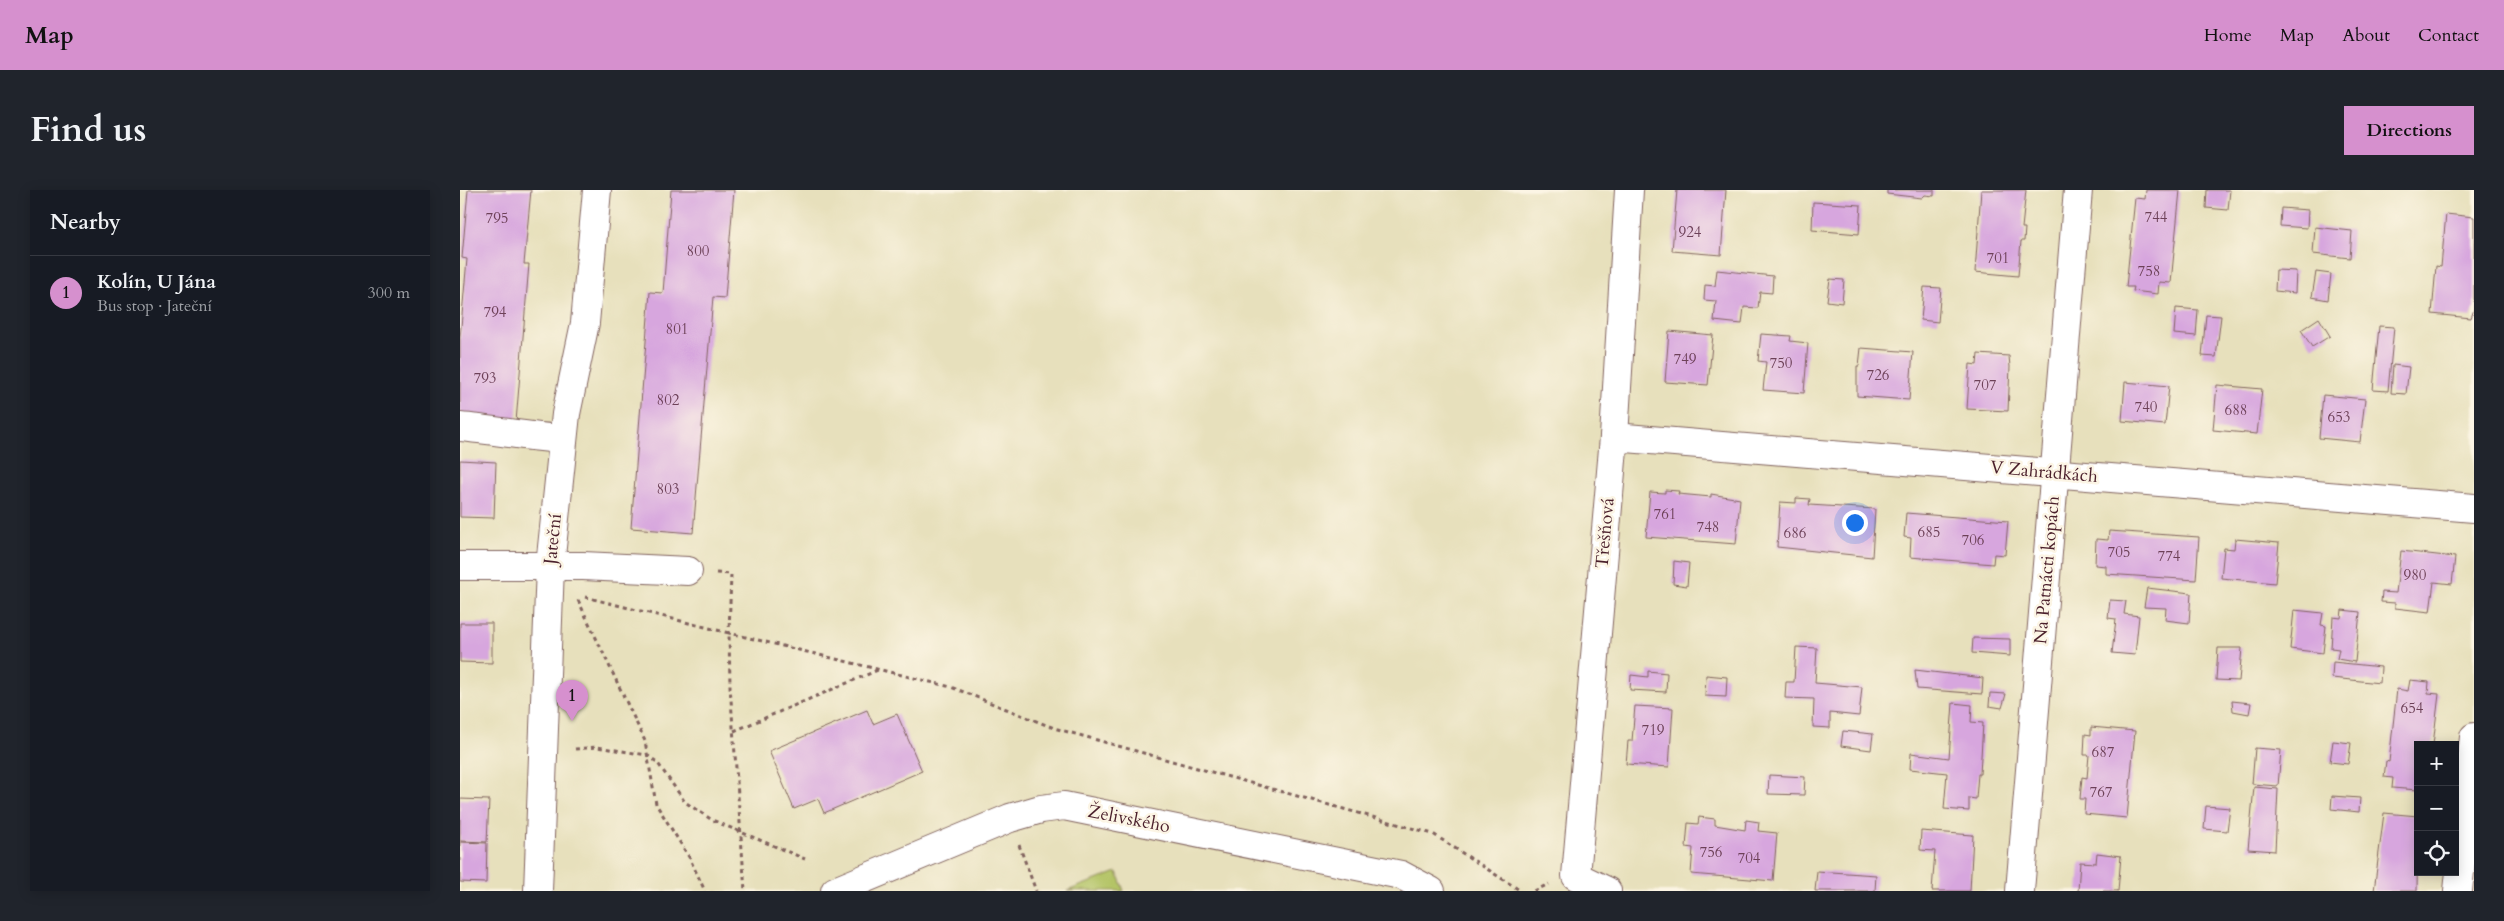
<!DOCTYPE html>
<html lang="en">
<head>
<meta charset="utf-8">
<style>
	:root { --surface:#171b24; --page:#20242c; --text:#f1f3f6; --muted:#9ea1a6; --line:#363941; --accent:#d690ce }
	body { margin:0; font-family:Cardo,serif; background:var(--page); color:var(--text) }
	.controls { position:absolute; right:15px; bottom:15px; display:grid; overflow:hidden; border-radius:0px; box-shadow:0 2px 12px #0003 }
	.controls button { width:45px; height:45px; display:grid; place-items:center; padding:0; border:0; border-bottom:1px solid var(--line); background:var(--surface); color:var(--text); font:25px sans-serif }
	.you { position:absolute; left:1394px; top:332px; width:18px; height:18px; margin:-12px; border:4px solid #fff; border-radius:50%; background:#1a73e8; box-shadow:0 0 0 8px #1a73e833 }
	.badge { display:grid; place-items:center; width:32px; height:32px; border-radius:50%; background:var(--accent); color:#111; font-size:16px; font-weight:700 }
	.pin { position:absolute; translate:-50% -41px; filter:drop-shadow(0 1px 2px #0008) }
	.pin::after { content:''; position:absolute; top:26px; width:18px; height:15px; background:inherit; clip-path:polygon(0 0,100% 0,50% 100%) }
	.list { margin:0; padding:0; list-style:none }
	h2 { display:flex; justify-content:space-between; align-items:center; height:65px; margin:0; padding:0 20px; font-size:21px }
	h2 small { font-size:16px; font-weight:400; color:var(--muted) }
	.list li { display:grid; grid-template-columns:32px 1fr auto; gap:15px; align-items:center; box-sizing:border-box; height:75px; padding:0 20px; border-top:1px solid var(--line) }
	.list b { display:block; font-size:19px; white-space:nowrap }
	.list p { margin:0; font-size:16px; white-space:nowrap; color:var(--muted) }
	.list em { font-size:16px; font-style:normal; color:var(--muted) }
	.icon { flex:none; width:28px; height:28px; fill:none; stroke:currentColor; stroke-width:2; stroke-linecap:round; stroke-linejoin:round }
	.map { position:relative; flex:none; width:2014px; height:701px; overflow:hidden; border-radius:0px }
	header { display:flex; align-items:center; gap:30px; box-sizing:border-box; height:70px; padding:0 25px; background:var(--accent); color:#111 }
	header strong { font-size:24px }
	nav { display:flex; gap:28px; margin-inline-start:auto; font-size:18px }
	.intro { display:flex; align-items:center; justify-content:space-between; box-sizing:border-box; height:120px; padding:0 30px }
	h1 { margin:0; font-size:35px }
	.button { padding:12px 22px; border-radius:0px; background:var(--accent); color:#111; font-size:18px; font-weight:700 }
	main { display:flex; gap:30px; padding:0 30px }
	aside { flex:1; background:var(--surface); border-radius:0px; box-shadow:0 2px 12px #0003 }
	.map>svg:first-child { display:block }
	.green { fill:#b4c466; stroke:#7f7248 }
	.building { fill:#d7a6de }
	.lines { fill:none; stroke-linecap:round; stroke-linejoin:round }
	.minor-casing { stroke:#81635e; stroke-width:30 }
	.path { stroke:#81635e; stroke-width:3; stroke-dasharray:4 4; stroke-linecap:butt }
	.minor { stroke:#fff; stroke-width:28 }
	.labels { text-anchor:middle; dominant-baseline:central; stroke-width:5; stroke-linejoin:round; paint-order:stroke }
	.number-label { font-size:15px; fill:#6d4158 }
	.street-label { font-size:18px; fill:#4a1f2b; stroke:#fcf5e5 }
</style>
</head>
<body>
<header>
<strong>Map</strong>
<nav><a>Home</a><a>Map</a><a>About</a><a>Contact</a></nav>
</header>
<div class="intro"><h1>Find us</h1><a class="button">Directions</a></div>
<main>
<aside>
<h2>Nearby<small></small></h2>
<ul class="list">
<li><span class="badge">1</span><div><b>Kolín, U Jána</b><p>Bus stop · Jateční</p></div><em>300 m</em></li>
</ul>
</aside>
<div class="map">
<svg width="2014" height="701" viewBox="0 0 2014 701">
	<rect width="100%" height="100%" fill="#fcf5e5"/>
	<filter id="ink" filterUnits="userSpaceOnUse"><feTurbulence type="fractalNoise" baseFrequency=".02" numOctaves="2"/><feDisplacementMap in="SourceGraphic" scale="10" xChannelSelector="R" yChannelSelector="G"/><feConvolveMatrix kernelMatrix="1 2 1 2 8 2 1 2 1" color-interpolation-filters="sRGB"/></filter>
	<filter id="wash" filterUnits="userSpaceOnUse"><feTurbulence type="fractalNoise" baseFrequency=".0096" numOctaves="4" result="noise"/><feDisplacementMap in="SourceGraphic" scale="20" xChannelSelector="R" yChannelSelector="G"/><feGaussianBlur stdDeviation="1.12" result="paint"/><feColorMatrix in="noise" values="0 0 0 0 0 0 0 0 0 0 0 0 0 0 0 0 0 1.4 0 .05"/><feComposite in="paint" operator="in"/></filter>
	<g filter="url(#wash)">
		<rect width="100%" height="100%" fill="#e7e0bc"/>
		<!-- green -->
		<polygon class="green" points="657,682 664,701 607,701"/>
		<g id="blocks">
			<!-- building -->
			<g class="building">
				<polygon points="8,0 71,0 64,74 69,74 56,232 0,227 0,148 7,69 2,68"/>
				<polygon points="211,0 274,0 265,108 253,107 233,343 171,338 190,102 203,103"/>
				<polygon points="1217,0 1266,0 1261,65 1212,61"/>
				<polygon points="1427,0 1474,0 1474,6 1465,5 1462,8 1427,4"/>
				<polygon points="1521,0 1566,0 1562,38 1565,38 1564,51 1561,51 1558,86 1515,82"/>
				<polygon points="1686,0 1720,0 1711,93 1699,92 1698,104 1673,101 1674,97 1666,97 1675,8 1685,9"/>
				<polygon points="1747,0 1770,0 1768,20 1746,18"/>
				<polygon points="1353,12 1401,15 1399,44 1352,40"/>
				<polygon points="1821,18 1848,20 1847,38 1820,36"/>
				<polygon points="1986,24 2014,27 2014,119 2011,128 1972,124 1976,76 1981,77"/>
				<polygon points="1855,37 1892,41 1890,68 1853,64"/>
				<polygon points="1257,80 1313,86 1312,103 1300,102 1298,118 1284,117 1282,134 1254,131 1256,111 1244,110 1245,95 1255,96"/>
				<polygon points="1816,80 1836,81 1835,103 1815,101"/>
				<polygon points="1856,82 1871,84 1868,110 1852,107"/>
				<polygon points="1370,89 1384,90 1382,113 1367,111"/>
				<polygon points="1464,97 1481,98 1478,132 1461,130"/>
				<polygon points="1716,118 1738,120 1736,146 1714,144"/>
				<polygon points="1746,125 1761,126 1756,167 1742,166"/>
				<polygon points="1859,128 1870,146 1852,157 1841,140"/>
				<polygon points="1919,136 1934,137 1928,201 1913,200"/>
				<polygon points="1209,141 1253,145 1248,195 1205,192"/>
				<polygon points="1301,144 1331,146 1330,151 1348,153 1344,203 1303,200 1306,172 1298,171"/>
				<polygon points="1401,158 1453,162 1449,210 1397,206 1397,176 1399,176"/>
				<polygon points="1518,164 1549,166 1550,177 1548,221 1507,219 1510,174 1517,175"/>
				<polygon points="1933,175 1949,177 1946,204 1931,203"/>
				<polygon points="1665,192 1709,196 1705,235 1662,231"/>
				<polygon points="1757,195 1802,199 1797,244 1753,240"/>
				<polygon points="1863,205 1905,209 1900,252 1859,248"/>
				<polygon points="0,270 36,272 34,328 0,327"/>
				<polygon points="1205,300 1219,301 1218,304 1251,307 1251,304 1280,309 1276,354 1186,347 1190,302 1205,303"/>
				<polygon points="1336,308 1350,309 1349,315 1415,319 1412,367 1317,357 1320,312 1336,313"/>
				<polygon points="1446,323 1548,331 1545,365 1534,364 1533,374 1450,367 1451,348 1444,347"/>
				<polygon points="1649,341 1739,347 1736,390 1646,384 1646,376 1635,375 1636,349 1648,350"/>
				<polygon points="1775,349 1819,353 1815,393 1761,388 1764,358 1774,359"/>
				<polygon points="1941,361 1995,367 1992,394 1974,392 1970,422 1935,418 1935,413 1921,412 1922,402 1936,403"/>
				<polygon points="1214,371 1229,373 1227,396 1213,394"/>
				<polygon points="1687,398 1731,403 1729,433 1705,430 1706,418 1684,417"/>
				<polygon points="1650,410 1666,411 1664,424 1679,426 1675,465 1652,463 1656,429 1648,428"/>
				<polygon points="1834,420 1863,423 1861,435 1866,436 1863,463 1830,459"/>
				<polygon points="1882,420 1900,422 1895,472 1877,469 1879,459 1871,458 1873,427 1881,428"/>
				<polygon points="0,433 32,433 32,473 0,472"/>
				<polygon points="1513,448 1550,449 1550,466 1512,463"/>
				<polygon points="1336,457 1357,458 1355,493 1402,497 1399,526 1370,523 1370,538 1353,537 1354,509 1325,508 1326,492 1334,492"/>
				<polygon points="1758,458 1782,458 1779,491 1756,490"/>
				<polygon points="1873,472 1921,477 1920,493 1872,488"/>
				<polygon points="1455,480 1523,488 1522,504 1457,499"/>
				<polygon points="1188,481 1207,483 1206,502 1170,500 1171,485 1188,487"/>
				<polygon points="1246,485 1267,487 1266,507 1245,506"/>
				<polygon points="1950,490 1969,492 1968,503 1979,504 1973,555 1958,555 1958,600 1932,598 1933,588 1924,587 1926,571 1929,572 1937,499 1948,501"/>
				<polygon points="1530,503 1546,504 1542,518 1529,516"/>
				<polygon points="1772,511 1791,513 1789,524 1773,521"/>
				<polygon points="1493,513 1512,515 1511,532 1523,533 1520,584 1518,584 1516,609 1509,608 1509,621 1484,619 1487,583 1450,579 1451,563 1489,568"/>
				<polygon points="1175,516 1213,518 1209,577 1166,574 1168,551 1172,551"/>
				<polygon points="407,520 413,534 437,524 462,581 364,623 358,609 334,619 309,561"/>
				<polygon points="1631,537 1675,541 1667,628 1624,624 1625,609 1620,609 1622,587 1627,588 1629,565 1624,565 1625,544 1631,545"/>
				<polygon points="1383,541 1413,544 1411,560 1381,556"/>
				<polygon points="1873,551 1891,553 1888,574 1870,572"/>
				<polygon points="1795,558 1821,560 1818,596 1792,594"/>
				<polygon points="1309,585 1345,587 1344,605 1308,604"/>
				<polygon points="1794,597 1818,599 1815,661 1788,659"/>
				<polygon points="1872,606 1900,608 1899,622 1871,619"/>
				<polygon points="0,609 29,610 27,652 0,651"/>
				<polygon points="1746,616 1770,618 1767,641 1744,639"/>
				<polygon points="1924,623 1958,626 1957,701 1914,701"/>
				<polygon points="1239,627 1255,629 1255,635 1285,640 1286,630 1299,632 1298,641 1317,643 1313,691 1231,684 1233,658 1226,657 1228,633 1238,634"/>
				<polygon points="1461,641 1513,645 1510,701 1472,701 1475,661 1460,660"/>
				<polygon points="0,652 27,653 26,693 0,692"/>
				<polygon points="1637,663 1661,666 1658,701 1618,701 1620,672 1636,673"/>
				<polygon points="1357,681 1416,685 1415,701 1355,701"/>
			</g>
		</g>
	</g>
	<g filter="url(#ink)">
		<use href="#blocks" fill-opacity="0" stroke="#81635e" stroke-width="1"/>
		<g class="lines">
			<defs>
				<g id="minor">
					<path d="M0,237C35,240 68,247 103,249"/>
					<polyline points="1154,247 2014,318"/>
					<polyline points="0,376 123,376 228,381"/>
					<polyline points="78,701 90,376 106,224 125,133 137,0"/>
					<polyline points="375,701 550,628 581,619 604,616 941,685 971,701"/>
					<polyline points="1147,701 1116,686 1154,247 1169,0"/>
					<polyline points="1560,701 1618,0"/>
					<polyline points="1998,701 2014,547"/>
				</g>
			</defs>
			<!-- minor casing -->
			<use href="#minor" class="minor-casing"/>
			<!-- path -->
			<g class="path">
				<polyline points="256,383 271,384 269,443 491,497 594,538 973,644 1061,701"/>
				<polyline points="125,407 269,443 270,496 285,701"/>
				<polyline points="118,410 185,551 196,614 229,667 245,701"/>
				<polyline points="274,541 418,480"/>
				<polyline points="115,559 137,557 187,565 197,572 225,612 252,630 345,669"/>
				<polyline points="559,655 576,701"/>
				<polyline points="1074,701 1089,694"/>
			</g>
			<!-- minor -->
			<use href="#minor" class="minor"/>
		</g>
	</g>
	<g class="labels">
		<!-- number labels -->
		<g class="number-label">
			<text x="1696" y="27">744</text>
			<text x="37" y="28">795</text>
			<text x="1230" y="42">924</text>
			<text x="238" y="61">800</text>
			<text x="1538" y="68">701</text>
			<text x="1689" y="81">758</text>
			<text x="35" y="122">794</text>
			<text x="217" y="139">801</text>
			<text x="1225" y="169">749</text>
			<text x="1321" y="173">750</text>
			<text x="1418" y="185">726</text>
			<text x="25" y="188">793</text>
			<text x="1525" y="195">707</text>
			<text x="208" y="210">802</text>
			<text x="1686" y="217">740</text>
			<text x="1776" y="220">688</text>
			<text x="1879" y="227">653</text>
			<text x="208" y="299">803</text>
			<text x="1205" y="324">761</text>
			<text x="1248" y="337">748</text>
			<text x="1469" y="342">685</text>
			<text x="1335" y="343">686</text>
			<text x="1513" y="350">706</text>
			<text x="1659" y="362">705</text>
			<text x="1709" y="366">774</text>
			<text x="1955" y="385">980</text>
			<text x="1952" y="518">654</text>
			<text x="1193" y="540">719</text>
			<text x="1643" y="562">687</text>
			<text x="1641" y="602">767</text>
			<text x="1251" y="662">756</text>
			<text x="1289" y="668">704</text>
		</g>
		<!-- street labels -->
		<g class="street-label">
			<text transform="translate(1584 282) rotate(5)">V Zahrádkách</text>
			<text transform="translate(1145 343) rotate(-85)">Třešňová</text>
			<text transform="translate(93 349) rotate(-84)">Jateční</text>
			<text transform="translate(1587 380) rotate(-85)">Na Patnácti kopách</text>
			<text transform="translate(669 629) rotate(11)">Želivského</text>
		</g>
	</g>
</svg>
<div class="controls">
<button>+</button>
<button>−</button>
<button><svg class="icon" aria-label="locate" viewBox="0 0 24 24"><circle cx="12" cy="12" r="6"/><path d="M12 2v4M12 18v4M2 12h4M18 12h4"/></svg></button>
</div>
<div class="you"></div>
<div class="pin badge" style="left:112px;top:531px">1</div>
</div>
</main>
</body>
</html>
